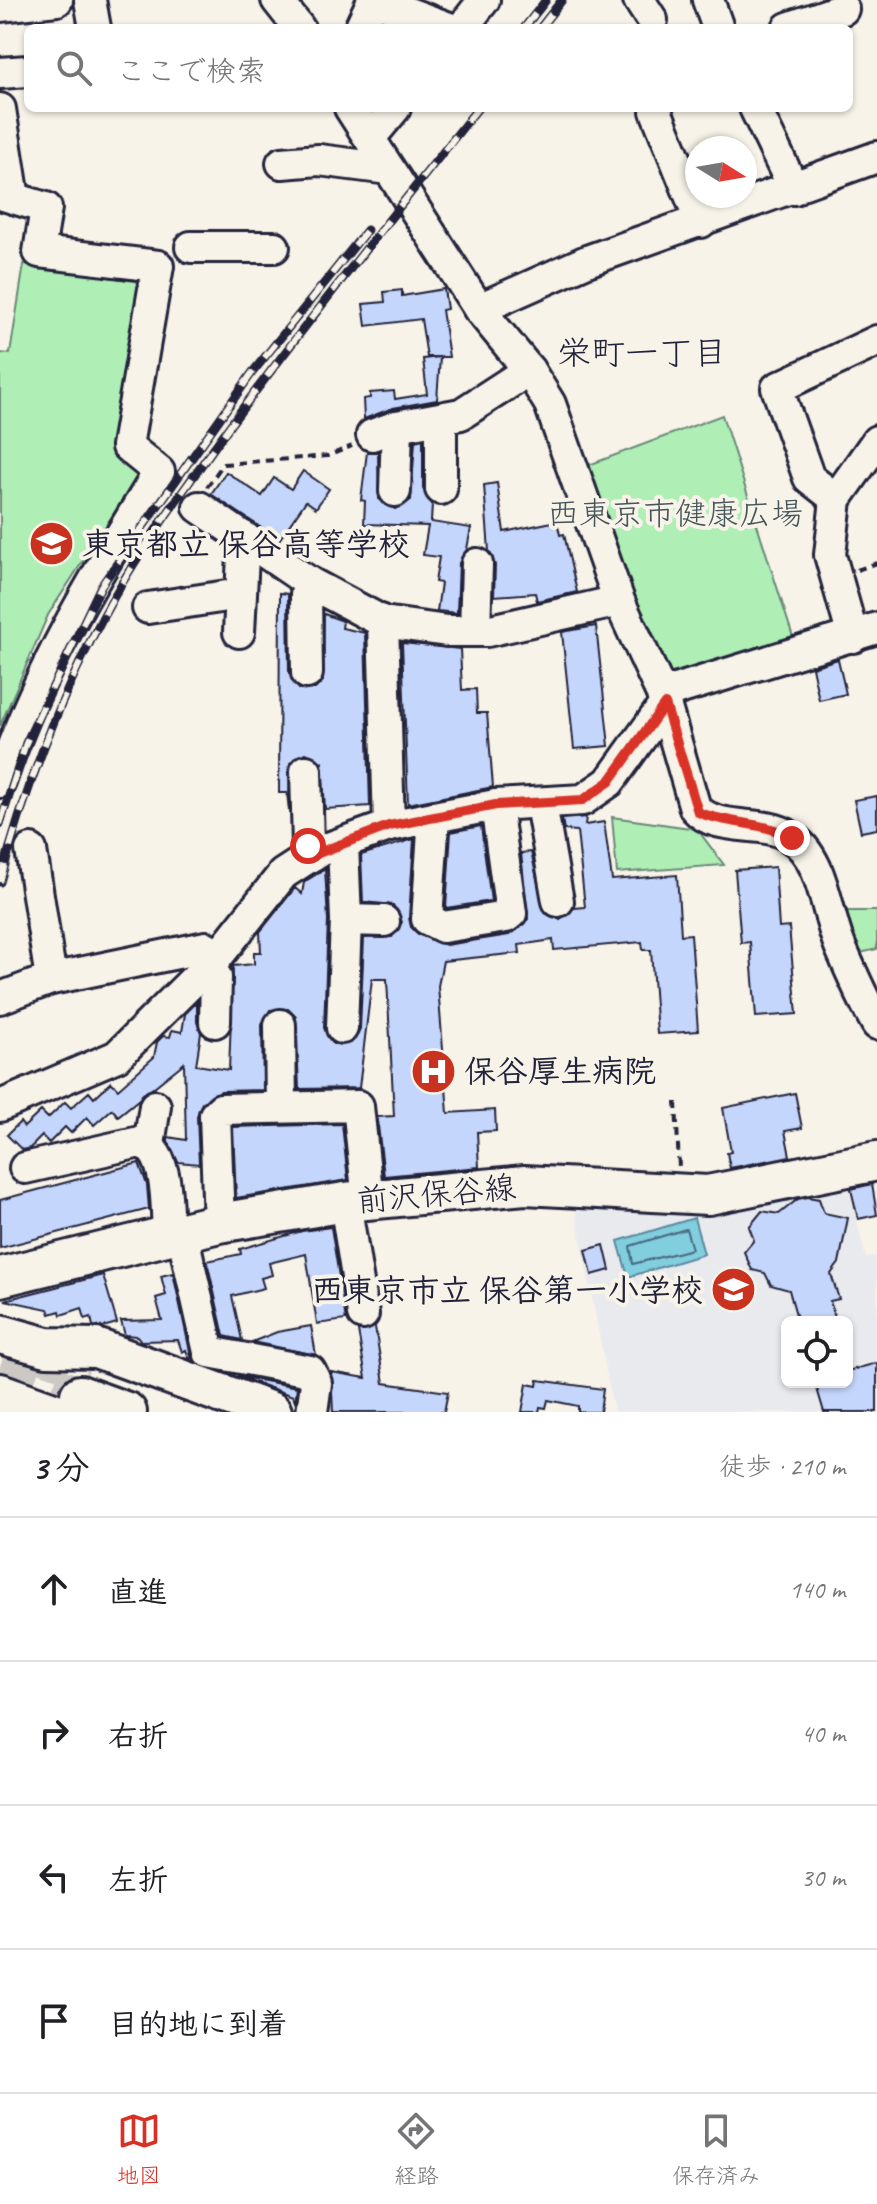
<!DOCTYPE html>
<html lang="ja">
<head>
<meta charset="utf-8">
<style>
	:root { --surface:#fff; --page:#f2f2f2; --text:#202124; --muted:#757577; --line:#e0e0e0; --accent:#d93025 }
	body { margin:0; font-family:Caveat,"Klee One",sans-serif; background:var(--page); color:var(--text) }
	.controls { position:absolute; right:24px; bottom:24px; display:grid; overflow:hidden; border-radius:12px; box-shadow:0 2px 6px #0004 }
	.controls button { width:72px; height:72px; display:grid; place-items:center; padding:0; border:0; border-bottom:2px solid var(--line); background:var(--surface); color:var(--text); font:40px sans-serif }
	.compass { position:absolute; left:685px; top:136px; width:72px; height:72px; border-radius:50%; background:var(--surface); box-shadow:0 2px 6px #0004; rotate:101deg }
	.stop { position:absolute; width:24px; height:24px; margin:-18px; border:6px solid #d93025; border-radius:50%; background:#fff }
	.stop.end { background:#d93025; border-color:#fff; box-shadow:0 2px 8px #0008 }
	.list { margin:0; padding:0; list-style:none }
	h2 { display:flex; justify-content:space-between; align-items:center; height:104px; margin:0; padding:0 32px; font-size:34px }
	h2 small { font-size:26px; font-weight:400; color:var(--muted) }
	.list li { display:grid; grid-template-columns:52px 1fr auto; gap:24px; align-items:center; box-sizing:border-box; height:144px; padding:0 32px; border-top:2px solid var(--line) }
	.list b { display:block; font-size:30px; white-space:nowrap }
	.list em { font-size:26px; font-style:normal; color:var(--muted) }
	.icon { flex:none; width:44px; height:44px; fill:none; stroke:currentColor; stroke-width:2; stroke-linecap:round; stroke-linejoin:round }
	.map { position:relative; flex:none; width:877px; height:1412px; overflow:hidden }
	.search { position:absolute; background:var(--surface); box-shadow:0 2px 6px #0004; left:24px; right:24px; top:24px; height:88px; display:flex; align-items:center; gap:20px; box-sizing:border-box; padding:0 28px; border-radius:12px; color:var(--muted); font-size:30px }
	.sheet { height:680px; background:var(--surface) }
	nav { display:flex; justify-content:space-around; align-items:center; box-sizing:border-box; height:112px; border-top:2px solid var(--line); background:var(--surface); font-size:22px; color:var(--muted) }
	nav a { display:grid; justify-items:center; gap:4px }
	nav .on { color:var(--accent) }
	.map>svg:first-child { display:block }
	.built { fill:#e8eaee; fill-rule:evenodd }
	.green { fill:#afeeb5; stroke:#688878; stroke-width:2 }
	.water { fill:#81cedf; stroke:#5b899d; stroke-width:2 }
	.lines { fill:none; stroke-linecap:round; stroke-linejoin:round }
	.shore { stroke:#48677d; stroke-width:2 }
	.building { fill:#c5d6fc; stroke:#22223b; stroke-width:2 }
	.major-tunnel { stroke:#ccc9c5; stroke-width:38; stroke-dasharray:38 19; stroke-linecap:butt }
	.minor-casing { stroke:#22223b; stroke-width:36 }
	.major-casing { stroke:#22223b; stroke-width:44 }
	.path { stroke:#22223b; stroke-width:4; stroke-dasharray:8 6; stroke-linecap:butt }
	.minor { stroke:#f7f3e8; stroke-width:30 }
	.major { stroke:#f7f3e8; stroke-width:38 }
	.rail-casing { stroke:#22223b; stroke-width:9 }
	.rail { stroke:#f7f3e8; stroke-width:6; stroke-dasharray:18; stroke-linecap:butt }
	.route { stroke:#d93025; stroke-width:10 }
	.labels { text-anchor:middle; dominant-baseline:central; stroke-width:8; stroke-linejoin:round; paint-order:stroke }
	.park-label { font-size:32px; fill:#45555a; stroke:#f7f3e8 }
	.poi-label { font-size:32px; font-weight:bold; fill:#22223b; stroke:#f7f3e8; text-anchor:start }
	.street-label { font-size:32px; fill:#22223b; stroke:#f7f3e8 }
	.neighbourhood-label { font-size:34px; fill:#22223b; stroke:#f7f3e8 }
</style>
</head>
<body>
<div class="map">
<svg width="877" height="1412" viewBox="0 0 877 1412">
	<rect width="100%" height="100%" fill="#f7f3e8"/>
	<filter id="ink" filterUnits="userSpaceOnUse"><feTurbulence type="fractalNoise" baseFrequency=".0125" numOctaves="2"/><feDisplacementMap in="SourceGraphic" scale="16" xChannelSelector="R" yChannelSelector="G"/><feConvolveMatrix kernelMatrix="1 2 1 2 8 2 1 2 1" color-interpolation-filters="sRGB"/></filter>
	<g filter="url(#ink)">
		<!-- built -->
		<path class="built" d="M847,1182L866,1258L877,1256V1412H614L573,1198ZM787,1322H847V1382H787Z"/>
		<!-- green -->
		<g class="green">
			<polygon points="24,264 141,282 140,473 48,615 0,726 0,353 10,354"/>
			<polygon points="722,415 793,637 669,682 578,469"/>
			<polygon points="612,817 697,829 724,865 617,873"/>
			<polygon points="842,911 877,911 877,949 856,954"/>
		</g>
		<!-- water -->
		<polygon class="water" points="694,1218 704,1254 628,1277 618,1241"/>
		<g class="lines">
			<!-- shore -->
			<polygon class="shore" points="686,1229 692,1249 633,1264 630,1246"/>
		</g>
		<!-- building -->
		<g class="building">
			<polygon points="444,289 447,309 442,310 449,357 427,357 421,319 366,326 363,304 385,302 384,292 402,290 402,296"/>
			<polygon points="440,357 437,400 393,408 364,419 363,399 370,398 370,393 394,391 395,399 427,394 423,359"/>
			<polygon points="423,439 423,489 432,504 431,522 471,528 467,549 459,563 457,613 437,611 441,583 435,582 439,557 423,555 428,526 364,524 365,501 361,500 367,452 378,452 379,499 395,509 411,500 415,441"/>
			<polygon points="303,471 329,489 316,508 306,501 279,540 211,494 226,472 262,496 274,478 291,489"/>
			<polygon points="497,483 504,532 557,521 560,535 564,534 577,592 537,601 535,593 494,596 495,565 489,551 484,485"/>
			<polygon points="280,593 288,594 289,673 299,689 315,689 323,681 324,614 343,621 342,628 365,633 370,806 325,809 322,762 306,753 290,763 289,811 287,793 279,793"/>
			<polygon points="596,626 609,746 574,749 562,632"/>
			<polygon points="402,643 460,649 462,690 476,689 477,713 487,713 493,787 408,804"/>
			<polygon points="838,659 846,694 819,700 812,667"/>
			<polygon points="877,796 877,829 861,832 854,800"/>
			<polygon points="586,817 585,825 604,822 612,880 677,875 681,935 691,934 698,1031 657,1034 651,950 643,950 642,942 554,950 553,940 519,945 520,953 443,961 438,986 448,1113 495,1110 496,1131 477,1132 479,1167 384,1176 377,1117 394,1116 387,979 372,979 359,1088 299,1089 296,1017 288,1009 270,1010 262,1025 263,1090 221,1091 202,1103 197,1116 199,1164 178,1162 168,1141 168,1137 186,1140 184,1063 118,1116 112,1109 94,1125 87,1117 71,1133 65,1127 49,1143 42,1136 30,1148 22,1150 7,1135 20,1122 24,1127 41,1111 48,1118 65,1102 71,1108 89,1092 94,1098 111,1082 118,1089 154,1057 157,1042 163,1036 170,1037 172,1030 182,1032 185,1014 197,1002 197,1022 201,1033 196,1065 229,1070 233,966 254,964 254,952 261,952 260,932 295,888 302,894 304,882 325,869 328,920 324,1028 333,1044 351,1043 360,1029 364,938 392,937 402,922 393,905 363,902 361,855 414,839 409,918 411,927 419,935 446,945 509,935 528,919 521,853 531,852 545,913 560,919 574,908 585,907 577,831 564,830 562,819"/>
			<polygon points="481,826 491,901 446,908 451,832"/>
			<polygon points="775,867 779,928 789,927 797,1014 756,1017 750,942 741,943 735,870"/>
			<polygon points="795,1093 802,1128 785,1131 790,1156 730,1168 727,1153 731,1152 723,1108"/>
			<polygon points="342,1124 348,1180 236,1198 233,1127"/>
			<polygon points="139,1163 147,1185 149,1209 0,1248 0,1200"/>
			<polygon points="872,1184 877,1215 858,1219 851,1189"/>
			<polygon points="808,1197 819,1199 824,1213 848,1218 839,1263 831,1274 839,1299 830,1301 836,1322 798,1322 789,1290 771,1285 765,1273 752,1270 744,1252 754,1240 749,1227 762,1211 779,1214 798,1199"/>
			<polygon points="331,1227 346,1320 317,1324 306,1254 269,1263 272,1275 261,1278 264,1288 232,1296 242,1340 224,1336 207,1261 241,1254 240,1249 302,1231"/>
			<polygon points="604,1245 610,1270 592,1275 586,1250"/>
			<polygon points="173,1273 191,1356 192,1358 189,1358 186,1350 182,1352 178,1340 141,1341 137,1336 125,1335 121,1321 162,1320 156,1298 166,1295 161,1276"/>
			<polygon points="103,1275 117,1323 103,1327 93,1326 91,1317 85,1319 82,1308 61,1315 60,1311 50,1314 48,1309 5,1300"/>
			<polygon points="311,1326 316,1355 252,1342 277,1332"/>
			<polygon points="375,1327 384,1383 448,1392 444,1412 333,1412 331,1372 366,1378 358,1331"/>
			<polygon points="877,1363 877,1412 824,1412 815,1382 847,1382 847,1371"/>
			<polygon points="237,1376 297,1387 295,1401 293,1396"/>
			<polygon points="538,1380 603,1389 600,1412 578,1412 578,1406 548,1400 546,1408 540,1407 539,1412 522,1412 527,1384 537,1386"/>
		</g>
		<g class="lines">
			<!-- major-tunnel -->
			<g class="major-tunnel">
				<polyline points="33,1350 89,1370"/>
				<polyline points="0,1366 70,1392"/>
			</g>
			<defs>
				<g id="minor">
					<polyline points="90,0 95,28"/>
					<polyline points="277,0 299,28"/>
					<polyline points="639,0 652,20"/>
					<polyline points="708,0 718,28"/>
					<polyline points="0,6 57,0"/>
					<polyline points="360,28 373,0 449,28"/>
					<polyline points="462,28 484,0"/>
					<polyline points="788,28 843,9"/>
					<polyline points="0,73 28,71"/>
					<path d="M350,108L479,309L529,370L550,404L619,601L662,694L695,808C717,833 763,819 789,836C824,857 825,910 840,946C851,972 863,999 877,1024"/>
					<polyline points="755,108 794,189"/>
					<polyline points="0,109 14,198"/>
					<polyline points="656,111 701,222"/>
					<polyline points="370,138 395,108"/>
					<polyline points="282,163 319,160 389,169"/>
					<path d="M0,194L46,208L39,252L158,266L127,446L159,472C98,572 37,670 0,782"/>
					<polyline points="191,247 274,247"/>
					<polyline points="479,309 587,261 877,157"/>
					<polyline points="441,420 441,489"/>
					<polyline points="372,435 397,426 461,414 529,370"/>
					<polyline points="395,491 397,426"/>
					<polyline points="836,499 809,478 777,388 877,341"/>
					<polyline points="199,507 310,583 383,622 447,631 487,631 619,601"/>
					<polyline points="148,608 240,594"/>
					<polyline points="383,622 389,826"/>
					<polyline points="475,631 477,564"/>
					<polyline points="239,632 244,537"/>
					<polyline points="853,637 830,555 836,499 877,441"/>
					<polyline points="307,673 306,594 310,583"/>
					<polyline points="662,694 877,628"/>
					<polyline points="306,771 308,846 313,855"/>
					<polyline points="541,804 558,901"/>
					<polyline points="434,817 427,919 443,927 506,917 511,913 496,805"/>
					<polyline points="31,850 51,979"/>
					<polyline points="346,920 384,921"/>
					<polyline points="205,969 216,977 215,1022"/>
					<polyline points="0,998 51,979 206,947 218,956"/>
					<polyline points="280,1025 281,1107"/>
					<polyline points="342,1028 346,920 343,844"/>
					<polyline points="0,1106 117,1056 218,956 283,874 317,852 389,826 434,817 496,805 583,800 609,782 665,704"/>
					<polyline points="149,1145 155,1106"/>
					<path d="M25,1168L140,1142C170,1151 166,1209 168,1235"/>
					<polyline points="345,1202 363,1314"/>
					<polyline points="219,1223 215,1115 221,1109 358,1106 368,1200"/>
					<polyline points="182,1232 209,1352 310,1371 316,1383 312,1412"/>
				</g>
				<g id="major">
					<polyline points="0,1277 219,1223 345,1202 525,1185 708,1195 877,1161"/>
					<polyline points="0,1334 47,1347 96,1348 272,1412"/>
					<polyline points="0,1393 53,1412"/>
					<polyline points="80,1395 127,1412"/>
				</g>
			</defs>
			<!-- minor casing -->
			<use href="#minor" class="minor-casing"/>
			<!-- major casing -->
			<use href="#major" class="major-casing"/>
			<!-- path -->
			<g class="path">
				<polyline points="207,487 223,464 328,456 352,446"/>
				<polyline points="857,570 877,563"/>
				<polyline points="676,1102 679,1168"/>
			</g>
			<!-- minor -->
			<use href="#minor" class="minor"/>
			<!-- major -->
			<use href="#major" class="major"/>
			<defs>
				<g id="rail">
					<polyline points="524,28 546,0"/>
					<polyline points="540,28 562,0"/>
					<polyline points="0,824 26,743 101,586 252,373 367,230"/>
					<path d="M0,882C27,783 64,685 115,595C149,536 191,480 231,424C310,317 395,213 478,108"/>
				</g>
			</defs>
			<!-- rail casing -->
			<use href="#rail" class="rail-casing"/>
			<!-- rail -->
			<use href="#rail" class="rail"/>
		</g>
	</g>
	<g class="lines" filter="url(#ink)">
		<!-- route -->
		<path class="route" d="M308,846L313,855L389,826L496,805L583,800L609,782L665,704L698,812C727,825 765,821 792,838"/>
	</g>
	<!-- icons -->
	<defs>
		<symbol id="school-disc" viewBox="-11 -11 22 22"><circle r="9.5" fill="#c8321e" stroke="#f7f3e8"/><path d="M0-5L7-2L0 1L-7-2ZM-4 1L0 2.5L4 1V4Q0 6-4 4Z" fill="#fff"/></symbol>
		<symbol id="hospital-disc" viewBox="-11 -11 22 22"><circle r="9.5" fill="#c8321e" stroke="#f7f3e8"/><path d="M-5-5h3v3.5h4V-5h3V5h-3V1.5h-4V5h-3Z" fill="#fff"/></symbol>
	</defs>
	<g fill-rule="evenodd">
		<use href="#school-disc" x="26" y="518" width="51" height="51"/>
		<use href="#hospital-disc" x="408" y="1046" width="51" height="51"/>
		<use href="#school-disc" x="708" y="1264" width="51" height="51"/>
	</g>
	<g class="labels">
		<!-- park labels -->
		<g class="park-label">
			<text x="675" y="513">西東京市健康広場</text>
		</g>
		<!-- poi labels -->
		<g class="poi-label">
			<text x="82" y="544">東京都立 保谷高等学校</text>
			<text x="464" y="1071">保谷厚生病院</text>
			<text x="703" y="1290" text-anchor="end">西東京市立 保谷第一小学校</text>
		</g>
		<!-- street labels -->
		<g class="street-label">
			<text transform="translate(436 1194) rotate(-5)">前沢保谷線</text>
		</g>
		<!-- neighbourhood labels -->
		<g class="neighbourhood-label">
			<text x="642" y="352">栄町一丁目</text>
		</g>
	</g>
</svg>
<div class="controls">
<button><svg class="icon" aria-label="locate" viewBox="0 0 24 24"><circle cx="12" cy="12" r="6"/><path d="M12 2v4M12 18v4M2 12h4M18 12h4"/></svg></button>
</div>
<svg class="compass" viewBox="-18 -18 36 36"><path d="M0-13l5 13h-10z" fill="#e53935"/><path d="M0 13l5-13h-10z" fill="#757577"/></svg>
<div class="stop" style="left:308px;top:846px"></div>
<div class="stop end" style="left:792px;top:838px"></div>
<div class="search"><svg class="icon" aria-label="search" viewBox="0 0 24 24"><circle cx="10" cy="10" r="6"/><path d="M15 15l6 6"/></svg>ここで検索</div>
</div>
<section class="sheet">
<h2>3 分<small>徒歩 · 210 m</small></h2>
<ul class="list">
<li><svg class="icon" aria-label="ahead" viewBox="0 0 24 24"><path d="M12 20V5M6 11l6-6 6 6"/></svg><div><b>直進</b></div><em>140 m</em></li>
<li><svg class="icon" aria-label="right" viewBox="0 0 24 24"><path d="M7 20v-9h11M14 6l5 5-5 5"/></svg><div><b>右折</b></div><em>40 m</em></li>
<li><svg class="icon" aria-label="left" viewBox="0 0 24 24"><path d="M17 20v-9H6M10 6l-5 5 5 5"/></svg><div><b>左折</b></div><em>30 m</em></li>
<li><svg class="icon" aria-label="arrive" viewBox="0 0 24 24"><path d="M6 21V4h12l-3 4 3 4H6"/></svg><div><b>目的地に到着</b></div></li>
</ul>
</section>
<nav>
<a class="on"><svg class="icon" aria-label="map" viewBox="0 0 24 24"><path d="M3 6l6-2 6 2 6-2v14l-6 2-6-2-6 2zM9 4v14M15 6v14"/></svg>地図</a>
<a><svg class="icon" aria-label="directions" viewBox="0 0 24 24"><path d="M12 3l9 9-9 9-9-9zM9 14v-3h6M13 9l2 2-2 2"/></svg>経路</a>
<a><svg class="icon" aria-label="saved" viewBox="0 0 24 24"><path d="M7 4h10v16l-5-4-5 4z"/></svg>保存済み</a>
</nav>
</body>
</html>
